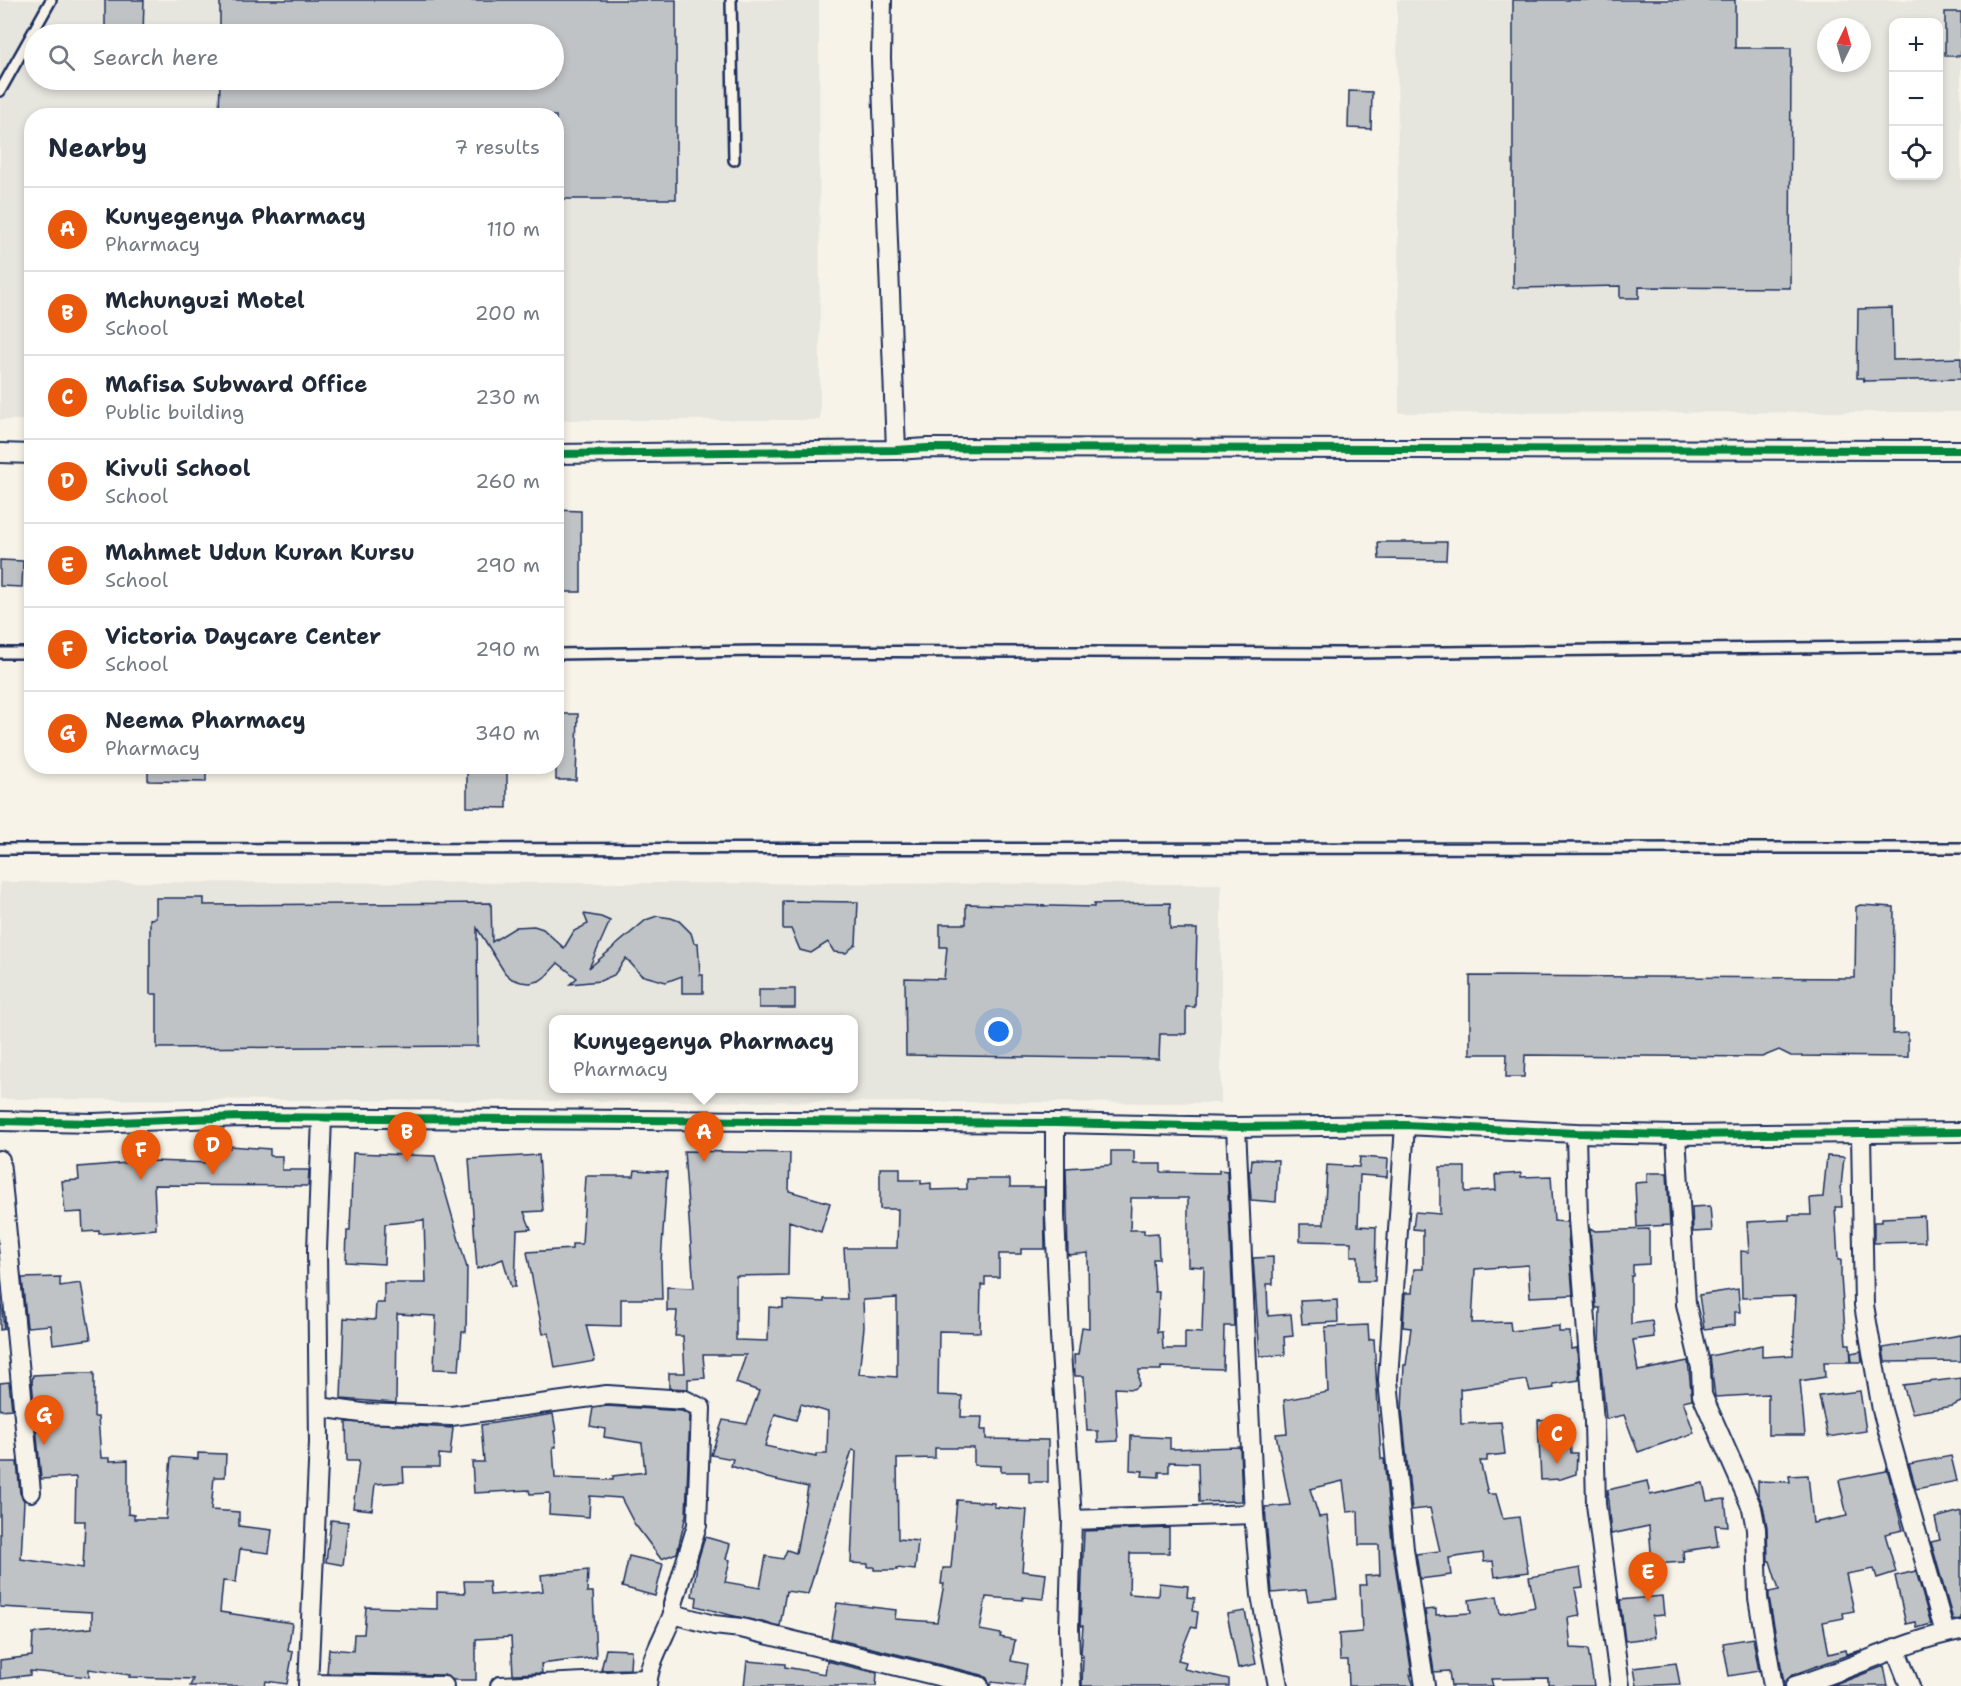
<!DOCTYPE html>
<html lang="en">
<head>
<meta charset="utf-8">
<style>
	:root { --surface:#fff; --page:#f6f6f7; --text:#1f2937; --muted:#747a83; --line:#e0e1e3; --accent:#ea580c }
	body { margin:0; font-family:"Shantell Sans",sans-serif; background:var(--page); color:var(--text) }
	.controls { position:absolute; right:18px; top:18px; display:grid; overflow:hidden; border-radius:12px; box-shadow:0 3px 9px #0003 }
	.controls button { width:54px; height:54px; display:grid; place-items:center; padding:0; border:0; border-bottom:2px solid var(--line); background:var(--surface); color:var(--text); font:30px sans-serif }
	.compass { position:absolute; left:1817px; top:18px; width:54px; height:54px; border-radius:50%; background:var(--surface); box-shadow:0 3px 9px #0003; rotate:5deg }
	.you { position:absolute; left:999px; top:1032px; width:21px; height:21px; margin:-15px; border:4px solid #fff; border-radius:50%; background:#1a73e8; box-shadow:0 0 0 9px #1a73e833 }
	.badge { display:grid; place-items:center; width:39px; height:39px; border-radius:50%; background:var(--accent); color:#fff; font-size:20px; font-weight:700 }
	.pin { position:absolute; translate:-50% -50px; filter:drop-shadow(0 2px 3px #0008) }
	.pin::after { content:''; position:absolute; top:32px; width:21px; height:18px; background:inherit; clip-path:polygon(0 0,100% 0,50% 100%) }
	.popup { position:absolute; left:549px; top:1015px; width:309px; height:78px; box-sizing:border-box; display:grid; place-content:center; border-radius:12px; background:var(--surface); filter:drop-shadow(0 2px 4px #0005); font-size:20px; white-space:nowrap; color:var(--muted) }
	.popup b { font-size:22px; color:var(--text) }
	.popup::after { content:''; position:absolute; left:50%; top:100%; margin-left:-12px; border:12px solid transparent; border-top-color:var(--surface) }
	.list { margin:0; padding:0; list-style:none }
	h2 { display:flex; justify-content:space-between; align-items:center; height:78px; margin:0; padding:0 24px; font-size:26px }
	h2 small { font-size:20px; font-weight:400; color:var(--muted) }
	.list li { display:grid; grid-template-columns:39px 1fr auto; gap:18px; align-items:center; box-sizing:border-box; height:84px; padding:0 24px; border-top:2px solid var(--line) }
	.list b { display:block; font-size:22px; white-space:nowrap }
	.list p { margin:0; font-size:20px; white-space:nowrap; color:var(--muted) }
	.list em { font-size:20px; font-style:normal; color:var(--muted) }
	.icon { flex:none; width:33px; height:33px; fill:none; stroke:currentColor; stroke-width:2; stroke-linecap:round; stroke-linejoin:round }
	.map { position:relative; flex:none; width:1961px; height:1686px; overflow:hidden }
	.search { position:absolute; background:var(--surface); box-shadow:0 3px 9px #0003; left:24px; top:24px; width:540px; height:66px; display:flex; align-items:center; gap:15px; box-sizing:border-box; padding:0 21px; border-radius:33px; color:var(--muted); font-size:22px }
	.panel { position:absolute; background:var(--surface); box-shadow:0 3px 9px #0003; left:24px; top:108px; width:540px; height:666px; border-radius:24px }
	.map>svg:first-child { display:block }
	.built { fill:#e6e5de; fill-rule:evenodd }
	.building { fill:#c0c3c5; stroke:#1b2f5e; stroke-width:1.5; fill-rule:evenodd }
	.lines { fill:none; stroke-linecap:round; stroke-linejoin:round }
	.service-casing { stroke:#1b2f5e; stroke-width:14 }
	.minor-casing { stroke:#1b2f5e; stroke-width:22 }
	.service { stroke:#f7f3e8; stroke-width:9 }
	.minor { stroke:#f7f3e8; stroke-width:18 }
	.cycleway-casing { stroke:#f7f3e8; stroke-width:11 }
	.cycleway { stroke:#00873e; stroke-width:8 }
</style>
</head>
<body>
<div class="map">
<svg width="1961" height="1686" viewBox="0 0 1961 1686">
	<rect width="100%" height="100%" fill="#f7f3e8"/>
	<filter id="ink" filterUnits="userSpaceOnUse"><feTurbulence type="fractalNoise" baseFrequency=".0167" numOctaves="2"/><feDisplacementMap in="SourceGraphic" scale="12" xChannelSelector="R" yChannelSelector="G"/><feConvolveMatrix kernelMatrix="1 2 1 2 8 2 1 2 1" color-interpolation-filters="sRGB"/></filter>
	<g filter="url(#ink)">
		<!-- built -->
		<g class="built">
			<path d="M0,0H819L820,420H557L556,116H32L31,420H0ZM34,34H554V80H34Z"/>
			<path d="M1397,0H1961V412L1399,413ZM1894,22H1938V176H1894ZM1826,27H1862V63H1826Z"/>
			<path d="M0,882L1221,884V1103L0,1099ZM554,1020H854V1088H554Z"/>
		</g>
		<!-- building -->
		<g class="building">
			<polygon points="105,0 144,0 143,34 105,34"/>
			<polygon points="220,0 676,0 676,199 556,199 556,116 219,116 220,80 554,80 554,34 220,34"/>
			<polygon points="1513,0 1735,0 1735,48 1791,48 1790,288 1639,287 1639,298 1620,298 1620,286 1513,288"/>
			<rect x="1945" y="12" width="16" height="44"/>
			<polygon points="1349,91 1372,92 1371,129 1348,128"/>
			<polygon points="1858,309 1892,308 1893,360 1961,358 1961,379 1864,381 1863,378 1857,378"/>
			<polygon points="556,510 581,511 581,592 556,592"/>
			<polygon points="1378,542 1447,542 1446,560 1379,559"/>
			<polygon points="0,560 23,561 22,587 0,586"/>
			<polygon points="556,714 578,714 576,780 556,780"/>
			<polygon points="148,766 206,766 206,782 148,781"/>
			<polygon points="467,766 507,766 507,808 467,807"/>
			<polygon points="156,898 204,898 204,905 491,903 492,942 516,927 534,926 543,929 564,948 574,931 588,924 584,914 601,917 610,921 589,968 646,920 657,916 671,918 679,921 691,933 694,943 698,943 700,975 703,975 703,993 682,993 682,976 666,982 641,975 626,958 614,975 600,981 570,984 577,978 558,963 546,976 539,981 530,983 521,982 512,979 505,973 477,928 478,1046 157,1048 157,994 150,994 150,919 156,918"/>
			<polygon points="783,901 858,902 856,944 846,953 834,952 828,942 811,953 800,950 791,929 783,929"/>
			<polygon points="1170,903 1170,929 1197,929 1195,1007 1186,1007 1186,1034 1160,1034 1159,1059 906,1055 905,978 944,979 947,947 940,947 940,924 966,924 966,904 1094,907 1094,904"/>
			<polygon points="1860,905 1894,907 1893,1034 1908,1033 1908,1057 1791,1056 1779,1050 1762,1057 1525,1055 1524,1077 1506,1077 1507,1054 1470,1054 1470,976 1855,978 1856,907"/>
			<rect x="759" y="989" width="36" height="19"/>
			<polygon points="230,1146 270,1149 270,1156 282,1156 282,1170 309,1170 308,1186 154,1185 156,1229 99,1234 99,1231 83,1232 82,1212 65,1213 62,1181 79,1180 78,1167 152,1161 211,1163 213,1147 230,1148"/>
			<path d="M684,1151L790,1153L789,1191L830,1203L821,1232L789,1221L788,1275L736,1276V1340L768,1341L769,1307L783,1308V1300L824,1302V1299H847L844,1248H897L898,1209H880V1168H900V1180H921V1184L931,1183V1190L967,1189V1179H1010V1187H1044L1045,1249H1021V1254H999V1277H985V1285H981L980,1332L939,1331L938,1395L962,1396L961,1417H982L981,1430H986V1439L1048,1440V1482H1029V1472H1001V1466L974,1465V1448H935V1458L897,1459L898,1539L918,1541L915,1570L897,1568V1570H874V1567H868V1564L851,1563L856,1451L852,1450L808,1594L786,1591L780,1626L730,1615L696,1606L697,1597L692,1596L698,1560L705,1537L730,1544L726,1559L730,1560L725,1582L760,1588L766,1556L783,1559L787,1550L796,1553L808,1487L767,1478L731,1466L733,1459L711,1455L723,1420L747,1424L759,1391L736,1383L746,1355H703L705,1378L688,1379V1389L669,1388V1373H685L683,1336H675L677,1311H667V1287L694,1288ZM897,1298V1377L859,1374L864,1327L863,1300ZM801,1404L828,1412L827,1454H816V1457L765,1446L775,1414L796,1420Z"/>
			<path d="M1111,1151H1134V1164H1161V1172L1219,1173V1170L1227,1171L1234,1326H1224L1223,1369L1161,1367V1370H1139V1385L1133,1389L1115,1388L1118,1441L1098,1442V1431H1087L1084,1376H1075L1074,1355H1078L1082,1327L1089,1328L1088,1253L1068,1255L1066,1168L1111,1165ZM1131,1198H1188V1266L1204,1267L1202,1333L1185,1332V1349H1163L1162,1332H1157L1159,1292H1155L1153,1259H1159L1158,1233L1144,1234V1230H1130Z"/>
			<polygon points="353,1153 435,1156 467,1268 466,1332 462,1332 459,1370 434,1369 436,1316 397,1314 396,1403 341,1399 344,1318 375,1320 376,1303 384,1303 384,1283 426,1283 424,1220 385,1224 384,1264 346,1262 347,1231 350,1231"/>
			<polygon points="539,1155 543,1211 524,1212 531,1229 517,1230 515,1287 511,1287 503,1259 477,1269 469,1159"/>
			<polygon points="1827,1156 1844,1157 1841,1187 1842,1207 1835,1207 1838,1260 1841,1260 1841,1277 1846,1344 1850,1344 1851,1362 1824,1362 1825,1377 1800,1381 1805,1435 1768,1435 1768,1394 1715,1397 1710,1356 1762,1345 1762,1357 1793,1355 1796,1296 1742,1298 1741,1251 1749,1252 1747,1222 1789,1220 1789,1215 1811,1215 1810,1198 1823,1197"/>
			<polygon points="1360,1157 1388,1159 1387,1177 1360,1175 1358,1226 1376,1227 1375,1281 1358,1281 1358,1256 1351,1256 1351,1242 1300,1241 1300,1224 1324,1224 1327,1165 1359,1167"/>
			<polygon points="1252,1159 1278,1160 1276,1202 1251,1200 1249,1171 1251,1171"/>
			<polygon points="1440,1167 1465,1167 1465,1192 1496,1190 1495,1175 1521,1173 1521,1177 1551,1176 1554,1221 1567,1222 1573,1295 1530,1297 1528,1265 1475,1269 1472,1323 1510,1322 1511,1331 1559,1326 1559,1332 1570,1332 1571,1349 1577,1348 1579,1380 1553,1384 1554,1388 1530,1391 1527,1380 1460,1389 1461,1424 1501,1422 1505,1454 1487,1456 1487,1461 1480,1461 1488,1494 1496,1494 1503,1519 1519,1517 1528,1572 1495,1577 1493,1561 1484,1562 1483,1553 1449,1558 1451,1575 1420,1579 1416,1554 1440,1551 1430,1508 1412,1510 1402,1411 1404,1365 1406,1365 1411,1328 1403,1327 1405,1293 1412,1293 1414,1269 1423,1269 1423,1230 1413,1229 1415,1212 1440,1214"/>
			<polygon points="635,1170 667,1172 661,1262 662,1299 621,1299 621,1326 586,1325 595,1361 555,1368 549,1333 543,1334 527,1252 572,1249 572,1244 582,1244 586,1176 634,1176"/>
			<polygon points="1647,1173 1667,1173 1670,1225 1637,1227 1635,1183 1647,1182"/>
			<polygon points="1710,1206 1712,1231 1693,1232 1692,1207"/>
			<polygon points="1924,1216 1925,1242 1874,1243 1874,1222 1882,1222 1882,1218"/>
			<polygon points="1590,1228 1595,1231 1649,1229 1649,1264 1633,1265 1633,1276 1631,1276 1631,1324 1652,1321 1654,1337 1633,1340 1638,1371 1688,1361 1692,1399 1683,1401 1694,1433 1638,1452 1624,1415 1606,1419 1599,1348 1600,1308 1596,1308"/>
			<polygon points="1273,1257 1273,1284 1267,1284 1268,1316 1291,1314 1293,1336 1284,1337 1285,1355 1260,1356 1253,1258"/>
			<polygon points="60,1277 60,1286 81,1283 91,1339 53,1344 51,1325 27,1327 22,1278"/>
			<polygon points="1738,1289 1740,1312 1735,1312 1735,1325 1704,1329 1699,1295"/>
			<polygon points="0,1293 4,1329 0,1330"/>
			<polygon points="1321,1299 1321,1301 1337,1300 1338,1322 1302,1324 1300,1300"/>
			<polygon points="1368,1325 1369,1340 1374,1339 1381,1459 1384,1459 1393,1551 1412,1675 1410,1675 1414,1686 1349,1686 1348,1660 1340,1660 1339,1634 1362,1632 1360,1585 1366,1585 1365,1576 1380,1575 1379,1545 1359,1545 1358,1511 1347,1512 1343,1481 1310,1489 1319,1517 1327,1516 1337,1598 1308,1601 1306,1590 1272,1593 1265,1507 1290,1505 1276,1434 1287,1433 1284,1400 1328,1392 1325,1327"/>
			<polygon points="1961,1335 1961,1361 1885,1362 1883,1348"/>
			<polygon points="1861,1351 1862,1362 1852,1362 1851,1353"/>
			<polygon points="71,1373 94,1373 94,1417 98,1417 101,1458 110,1458 110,1461 128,1460 128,1514 134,1515 134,1519 166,1519 171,1457 198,1459 198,1453 226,1454 225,1477 214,1477 211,1510 239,1512 239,1526 272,1530 269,1553 240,1549 236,1582 223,1581 220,1612 292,1623 288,1651 293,1652 287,1684 266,1681 265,1686 190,1686 193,1679 129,1677 130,1675 89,1669 89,1677 30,1671 30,1675 0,1679 0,1660 32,1656 33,1633 92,1628 92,1612 0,1607 0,1462 17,1462 20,1493 24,1501 21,1559 83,1568 85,1521 75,1521 76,1477 41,1479 32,1382 33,1375"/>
			<polygon points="1961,1378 1961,1402 1952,1406 1912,1413 1903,1385"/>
			<polygon points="9,1382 12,1409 0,1410 0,1383"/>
			<polygon points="1860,1391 1866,1431 1828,1437 1819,1396"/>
			<polygon points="607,1406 682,1411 690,1415 686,1515 677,1553 661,1559 634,1523 621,1498 590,1496 589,1517 549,1514 550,1493 530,1494 529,1490 474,1493 472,1462 484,1462 481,1425 553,1414 556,1431 554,1431 556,1447 553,1447 555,1478 613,1480 613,1476 645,1472 642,1443 604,1437 605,1429 590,1426 593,1408"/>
			<polygon points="1569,1418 1571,1453 1577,1453 1576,1474 1561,1479 1541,1480 1538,1420"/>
			<polygon points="346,1422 453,1428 450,1455 439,1454 439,1467 403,1467 404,1482 375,1484 372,1510 353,1508 359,1461 347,1461"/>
			<polygon points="1131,1436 1170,1438 1170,1449 1240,1447 1242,1501 1199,1502 1198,1463 1169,1462 1169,1472 1159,1472 1159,1477 1142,1476 1143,1471 1130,1470"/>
			<polygon points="1951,1456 1957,1481 1916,1489 1909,1464"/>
			<polygon points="1887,1468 1903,1530 1885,1534 1896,1572 1877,1578 1874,1569 1846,1574 1854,1611 1843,1613 1844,1618 1823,1622 1829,1654 1845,1650 1846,1654 1862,1650 1792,1675 1784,1683 1769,1597 1769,1592 1779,1590 1770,1561 1768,1561 1767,1527 1763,1506 1758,1494 1758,1481 1790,1482 1789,1476 1808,1475 1813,1523 1847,1516 1839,1480 1886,1471"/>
			<polygon points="1647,1481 1650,1495 1703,1483 1707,1501 1725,1499 1728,1526 1715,1525 1718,1546 1683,1551 1684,1562 1652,1564 1649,1526 1611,1534 1607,1490"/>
			<polygon points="957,1500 994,1503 994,1507 1027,1510 1022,1571 1046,1574 1043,1599 1023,1597 1023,1600 986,1597 980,1630 1001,1634 1000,1637 1015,1640 1011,1661 1027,1664 1024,1686 992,1682 990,1686 987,1678 982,1675 831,1638 837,1603 896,1610 895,1619 937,1622 944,1584 941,1584 943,1568 951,1568"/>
			<polygon points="1961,1511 1961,1619 1953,1620 1931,1542 1940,1540 1935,1518"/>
			<polygon points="331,1520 348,1522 343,1565 326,1562"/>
			<polygon points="1169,1528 1169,1553 1130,1553 1129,1594 1158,1596 1159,1583 1188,1586 1187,1597 1195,1598 1193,1611 1198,1612 1196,1628 1191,1627 1178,1660 1186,1662 1184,1669 1229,1679 1229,1686 1082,1686 1083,1655 1081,1653 1083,1626 1080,1626 1084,1531"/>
			<polygon points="629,1556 663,1564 655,1596 622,1587"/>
			<polygon points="1580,1568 1583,1587 1575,1588 1580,1616 1568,1618 1571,1648 1588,1649 1594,1686 1553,1686 1553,1684 1548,1684 1548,1678 1491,1679 1493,1686 1451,1686 1449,1671 1434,1672 1425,1610 1436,1609 1436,1615 1471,1613 1469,1600 1497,1596 1500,1614 1535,1607 1529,1577"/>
			<polygon points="588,1570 587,1592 593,1592 596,1657 541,1664 542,1673 513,1674 511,1637 476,1639 476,1680 453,1680 444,1675 327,1673 329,1649 353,1651 354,1634 364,1634 366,1607 437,1609 437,1592 465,1593 464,1581 489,1581 490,1595 543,1591 541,1575"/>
			<polygon points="1916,1571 1931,1624 1917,1628 1916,1622 1906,1624 1895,1576"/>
			<polygon points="1662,1596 1664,1615 1652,1616 1655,1637 1625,1641 1620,1600"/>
			<polygon points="1245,1611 1256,1664 1238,1668 1227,1614"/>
			<polygon points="1753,1638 1759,1671 1729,1676 1723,1643"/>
			<polygon points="606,1649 631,1650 630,1669 601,1670"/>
			<polygon points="747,1661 785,1664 785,1667 825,1674 827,1661 877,1673 876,1686 744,1686"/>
			<polygon points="1676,1663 1680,1684 1637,1686 1634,1668"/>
			<polygon points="1884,1666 1888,1686 1831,1686 1840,1683"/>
		</g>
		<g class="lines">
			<defs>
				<g id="service">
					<polyline points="731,0 734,160"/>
					<polyline points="0,91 51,0"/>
					<polyline points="0,653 32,653"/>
					<polyline points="556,654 758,651 1351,653 1961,646"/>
					<polyline points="0,849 1961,848"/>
				</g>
				<g id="minor">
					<polyline points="882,0 881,58 896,450"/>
					<polyline points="0,453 32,454"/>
					<polyline points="556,454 896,450 927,448 1961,450"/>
					<polyline points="0,1121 94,1123 240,1117 1055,1123 1236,1127 1405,1125 1576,1133 1676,1135 1961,1132"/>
					<polyline points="1055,1123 1055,1215 1060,1336 1072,1520 1069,1628 1071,1686"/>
					<polyline points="1405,1125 1388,1380 1404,1549 1425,1686"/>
					<polyline points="1236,1127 1254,1514 1261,1595 1278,1686"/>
					<polyline points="1576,1133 1578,1219 1594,1422 1596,1504 1620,1686"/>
					<polyline points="1861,1134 1864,1305 1882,1410 1945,1633"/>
					<polyline points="1676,1135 1686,1304 1701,1368 1702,1395 1752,1508 1756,1529 1758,1598 1773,1686"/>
					<polyline points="0,1160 31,1492"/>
					<polyline points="319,1407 362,1413 451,1416 607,1395 685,1400 701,1408 697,1525 673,1604 673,1614"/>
					<polyline points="1072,1520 1254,1514"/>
					<polyline points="1895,1648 1910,1686"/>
					<polyline points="308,1684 444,1686"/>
					<polyline points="308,1686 319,1442 317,1250 322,1118"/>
					<polyline points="500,1686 647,1679"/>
					<path d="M647,1686C649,1660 664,1638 673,1614L714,1625L741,1628L979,1686"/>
					<path d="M1795,1686C1851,1670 1903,1641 1961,1630"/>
				</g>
			</defs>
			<!-- service casing -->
			<use href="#service" class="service-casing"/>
			<!-- minor casing -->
			<use href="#minor" class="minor-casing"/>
			<!-- service -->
			<use href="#service" class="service"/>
			<!-- minor -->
			<use href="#minor" class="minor"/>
			<defs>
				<g id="cycleway">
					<polyline points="556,454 896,450 927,448 1961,450"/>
					<polyline points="0,1121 94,1123 240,1117 1055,1123 1236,1127 1405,1125 1576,1133 1676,1135 1961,1132"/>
				</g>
			</defs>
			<!-- cycleway casing -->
			<use href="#cycleway" class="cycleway-casing"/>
			<!-- cycleway -->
			<use href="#cycleway" class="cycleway"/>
		</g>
	</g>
</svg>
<div class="controls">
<button>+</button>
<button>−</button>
<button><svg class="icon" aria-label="locate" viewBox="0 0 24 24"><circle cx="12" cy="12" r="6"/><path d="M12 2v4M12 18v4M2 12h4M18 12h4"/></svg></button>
</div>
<svg class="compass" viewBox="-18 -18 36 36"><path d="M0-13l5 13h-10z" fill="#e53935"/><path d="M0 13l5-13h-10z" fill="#747a83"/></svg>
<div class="you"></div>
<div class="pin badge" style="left:704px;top:1162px">A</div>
<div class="popup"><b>Kunyegenya Pharmacy</b>Pharmacy</div>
<div class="pin badge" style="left:407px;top:1162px">B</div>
<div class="pin badge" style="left:1557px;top:1464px">C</div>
<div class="pin badge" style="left:213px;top:1175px">D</div>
<div class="pin badge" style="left:1648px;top:1602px">E</div>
<div class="pin badge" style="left:141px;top:1180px">F</div>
<div class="pin badge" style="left:44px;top:1445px">G</div>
<div class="search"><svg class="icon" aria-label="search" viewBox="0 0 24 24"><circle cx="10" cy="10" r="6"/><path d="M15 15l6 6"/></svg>Search here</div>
<section class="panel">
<h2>Nearby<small>7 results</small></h2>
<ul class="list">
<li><span class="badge">A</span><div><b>Kunyegenya Pharmacy</b><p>Pharmacy</p></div><em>110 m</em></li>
<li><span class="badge">B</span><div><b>Mchunguzi Motel</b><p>School</p></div><em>200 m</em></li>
<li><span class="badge">C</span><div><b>Mafisa Subward Office</b><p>Public building</p></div><em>230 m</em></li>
<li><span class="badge">D</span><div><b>Kivuli School</b><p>School</p></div><em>260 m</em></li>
<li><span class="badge">E</span><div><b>Mahmet Udun Kuran Kursu</b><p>School</p></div><em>290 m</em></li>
<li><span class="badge">F</span><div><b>Victoria Daycare Center</b><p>School</p></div><em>290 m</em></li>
<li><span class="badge">G</span><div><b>Neema Pharmacy</b><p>Pharmacy</p></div><em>340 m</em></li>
</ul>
</section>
</div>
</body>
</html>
